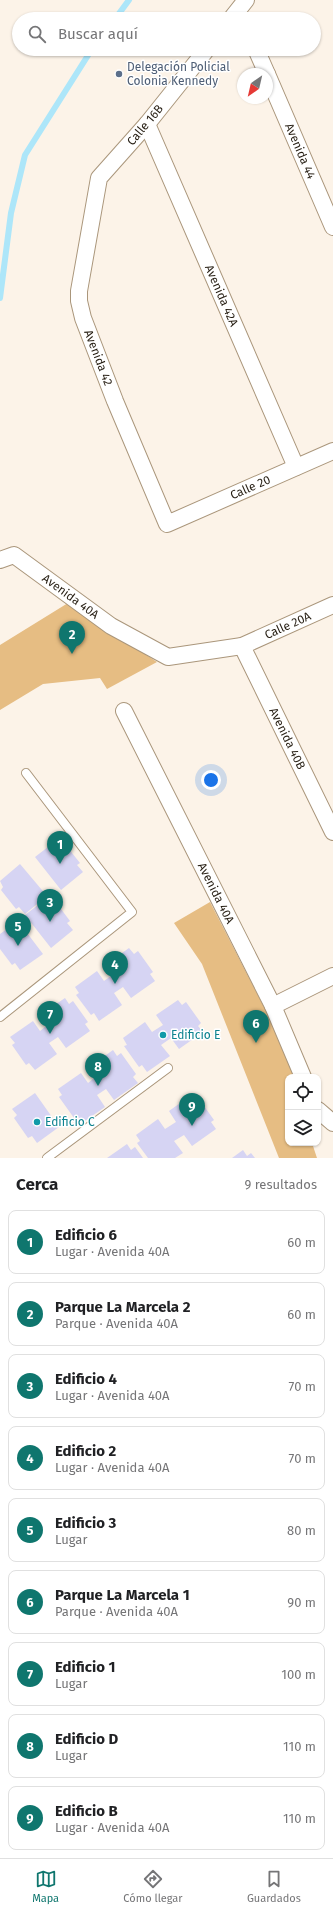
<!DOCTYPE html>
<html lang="es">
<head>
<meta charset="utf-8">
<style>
	:root { --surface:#fff; --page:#f2f2f2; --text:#202124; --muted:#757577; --line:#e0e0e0; --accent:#0f766e }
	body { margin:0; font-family:"Fira Sans",sans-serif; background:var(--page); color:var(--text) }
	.controls { position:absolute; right:12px; bottom:12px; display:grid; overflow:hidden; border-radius:8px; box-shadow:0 1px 3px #0004 }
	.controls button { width:36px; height:36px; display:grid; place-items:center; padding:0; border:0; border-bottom:1px solid var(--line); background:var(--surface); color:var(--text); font:20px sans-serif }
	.compass { position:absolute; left:237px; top:68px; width:36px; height:36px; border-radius:50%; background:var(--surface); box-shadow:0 1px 3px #0004; rotate:214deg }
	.you { position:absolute; left:211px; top:780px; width:14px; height:14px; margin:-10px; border:3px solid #fff; border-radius:50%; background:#1a73e8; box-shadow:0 0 0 6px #1a73e833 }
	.badge { display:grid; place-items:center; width:26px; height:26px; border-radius:50%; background:var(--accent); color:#fff; font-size:13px; font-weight:700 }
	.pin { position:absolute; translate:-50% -33px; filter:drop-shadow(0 1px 2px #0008) }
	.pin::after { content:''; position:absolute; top:21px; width:14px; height:12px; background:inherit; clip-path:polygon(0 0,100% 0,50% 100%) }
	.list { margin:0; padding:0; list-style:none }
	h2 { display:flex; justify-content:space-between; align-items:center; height:52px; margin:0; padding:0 16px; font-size:17px }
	h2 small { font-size:13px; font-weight:400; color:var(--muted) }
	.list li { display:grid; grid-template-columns:26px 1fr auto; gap:12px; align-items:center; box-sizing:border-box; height:64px; margin:0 8px 8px; padding:0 8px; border:1px solid var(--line); border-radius:8px }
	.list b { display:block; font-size:15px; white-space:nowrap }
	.list p { margin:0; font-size:13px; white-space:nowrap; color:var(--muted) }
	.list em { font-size:13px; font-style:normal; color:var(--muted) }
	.icon { flex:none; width:22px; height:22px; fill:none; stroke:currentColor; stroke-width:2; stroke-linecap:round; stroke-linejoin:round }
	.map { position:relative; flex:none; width:333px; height:1158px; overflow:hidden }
	.search { position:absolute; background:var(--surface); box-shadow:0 1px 3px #0004; left:12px; right:12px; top:12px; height:44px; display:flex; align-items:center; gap:10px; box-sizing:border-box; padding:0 14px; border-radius:22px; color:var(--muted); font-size:15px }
	.sheet { height:700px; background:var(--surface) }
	nav { display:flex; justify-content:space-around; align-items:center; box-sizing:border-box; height:56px; border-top:1px solid var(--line); background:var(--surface); font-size:11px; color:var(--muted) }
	nav a { display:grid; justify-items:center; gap:2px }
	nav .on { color:var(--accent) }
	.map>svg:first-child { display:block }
	.green { fill:#e6bd83 }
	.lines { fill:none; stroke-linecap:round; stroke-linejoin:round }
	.stream { stroke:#ade6f9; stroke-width:6 }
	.building { fill:#d6d4f3 }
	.lane-casing { stroke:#aa967b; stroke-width:10 }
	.street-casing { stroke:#aa967b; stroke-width:18 }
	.lane { stroke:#fff; stroke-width:8 }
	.street { stroke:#fff; stroke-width:16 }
	.service-dot { fill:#5c6f8a; stroke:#fff; stroke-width:1.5 }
	.culture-dot { fill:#0f9aa8; stroke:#fff; stroke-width:1.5 }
	.labels { text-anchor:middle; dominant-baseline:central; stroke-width:3; stroke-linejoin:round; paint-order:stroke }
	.service-label { font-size:12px; fill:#4e5e75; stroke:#fff; text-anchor:start }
	.street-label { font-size:12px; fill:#251d12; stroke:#fff }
	.culture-label { font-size:12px; fill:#0d838f; stroke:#fff; text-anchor:start }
</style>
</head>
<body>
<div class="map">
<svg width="333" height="1158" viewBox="0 0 333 1158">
	<rect width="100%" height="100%" fill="#fcf3e8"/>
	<!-- green -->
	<g class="green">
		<polygon points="68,603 157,662 107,689 100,678 43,684 0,710 0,645"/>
		<polygon points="210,902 265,1009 294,1077 288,1077 288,1143 315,1143 313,1146 317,1158 279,1158 202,964 174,923"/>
	</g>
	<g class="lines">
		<!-- stream -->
		<g class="stream">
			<polyline points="115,19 129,0"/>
			<polyline points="0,298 11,213 25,155 92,49"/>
		</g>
	</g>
	<!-- building -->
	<g class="building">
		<polygon points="57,840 61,845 64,843 80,863 77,865 83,872 61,890 35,857"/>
		<polygon points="20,864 47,896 25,914 19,907 16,909 1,890 3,887 0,881"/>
		<polygon points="47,898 52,904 55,901 70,921 67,923 73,930 51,948 25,915"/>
		<polygon points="18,921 43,954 20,970 15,963 12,965 0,949 0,934"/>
		<polygon points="129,948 134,954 138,951 153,972 150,974 155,981 131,998 123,987 114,993 122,1005 99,1021 94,1013 91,1015 76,995 79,993 75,987 97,971 104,981 115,973 108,963"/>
		<polygon points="65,998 69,1004 73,1001 88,1022 85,1024 90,1031 66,1048 58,1037 49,1043 57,1054 35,1070 29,1063 26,1065 12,1045 15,1043 10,1037 33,1021 40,1031 50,1023 43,1013"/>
		<polygon points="178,1000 182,1005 186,1002 201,1023 198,1026 203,1032 179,1049 171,1038 161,1045 170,1056 147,1072 142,1065 139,1067 124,1046 127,1045 123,1038 145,1022 152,1032 163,1025 156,1015"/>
		<polygon points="113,1050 117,1056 121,1053 136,1074 133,1077 138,1083 114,1100 106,1089 97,1095 105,1107 82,1123 77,1115 74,1118 59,1097 62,1095 58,1089 81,1073 88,1083 98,1075 91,1066"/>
		<polygon points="35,1093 59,1127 37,1143 32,1136 28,1138 14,1118 17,1115 12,1109"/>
		<polygon points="190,1096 194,1102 199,1099 214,1120 211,1122 216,1129 192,1146 184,1135 174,1141 183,1153 175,1158 148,1158 137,1143 140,1141 136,1135 158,1119 165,1129 176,1122 169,1111"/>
		<polygon points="127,1144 131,1150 135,1147 143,1158 107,1158"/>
		<polygon points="243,1150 247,1156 251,1153 255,1158 232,1158"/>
	</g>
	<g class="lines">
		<defs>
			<g id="lane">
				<polyline points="0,1017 132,912 26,773"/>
				<polyline points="47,1158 168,1068"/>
			</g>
			<g id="street">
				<polyline points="231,19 246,0"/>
				<path id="s1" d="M207,49L147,124L99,178L79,291V301L83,318L115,401L167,524L333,451"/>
				<polyline points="256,49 267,74"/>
				<path id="s2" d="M267,74L333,227"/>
				<path id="s3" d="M147,124L296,467"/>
				<path id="s4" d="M0,560L14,555L111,626L168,657L242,646L333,605"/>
				<path id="s5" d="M242,646L333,832"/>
				<path id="s6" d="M124,711L273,1006L303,1077"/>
				<polyline points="273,1006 333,976"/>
				<polyline points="318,1110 333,1123"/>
			</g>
		</defs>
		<!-- lane casing -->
		<use href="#lane" class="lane-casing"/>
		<!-- street casing -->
		<use href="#street" class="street-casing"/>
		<!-- lane -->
		<use href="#lane" class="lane"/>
		<!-- street -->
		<use href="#street" class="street"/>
	</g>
	<!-- markers -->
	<circle class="service-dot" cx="119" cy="74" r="4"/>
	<g class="culture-dot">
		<circle cx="163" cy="1035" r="4"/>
		<circle cx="37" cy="1122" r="4"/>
	</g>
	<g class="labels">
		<!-- service labels -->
		<g class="service-label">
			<text x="127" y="67">Delegación Policial<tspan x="127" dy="14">Colonia Kennedy</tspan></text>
		</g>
		<!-- street labels -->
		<g class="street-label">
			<text transform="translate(145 125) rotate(-50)">Calle 16B</text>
			<text stroke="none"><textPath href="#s2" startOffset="84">Avenida 44</textPath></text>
			<text stroke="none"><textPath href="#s3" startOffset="187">Avenida 42A</textPath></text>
			<text stroke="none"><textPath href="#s1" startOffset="353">Avenida 42</textPath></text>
			<text stroke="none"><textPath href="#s1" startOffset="624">Calle 20</textPath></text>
			<text stroke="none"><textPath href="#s4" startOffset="85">Avenida 40A</textPath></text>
			<text stroke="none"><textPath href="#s4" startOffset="325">Calle 20A</textPath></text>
			<text stroke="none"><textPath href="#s5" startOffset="103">Avenida 40B</textPath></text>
			<text stroke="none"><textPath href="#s6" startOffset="204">Avenida 40A</textPath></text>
		</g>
		<!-- culture labels -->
		<g class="culture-label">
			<text x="171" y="1035">Edificio E</text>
			<text x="45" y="1122">Edificio C</text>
		</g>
	</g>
</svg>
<div class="controls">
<button><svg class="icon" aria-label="locate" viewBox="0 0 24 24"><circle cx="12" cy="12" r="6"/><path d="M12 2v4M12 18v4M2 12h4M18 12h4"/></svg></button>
<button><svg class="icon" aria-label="layers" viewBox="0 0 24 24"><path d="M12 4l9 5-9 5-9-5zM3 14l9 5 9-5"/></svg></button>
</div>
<svg class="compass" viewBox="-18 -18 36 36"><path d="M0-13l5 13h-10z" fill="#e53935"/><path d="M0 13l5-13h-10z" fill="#757577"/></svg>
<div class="you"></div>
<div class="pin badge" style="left:60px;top:864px">1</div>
<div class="pin badge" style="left:72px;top:654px">2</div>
<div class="pin badge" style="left:50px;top:922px">3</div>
<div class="pin badge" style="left:115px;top:984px">4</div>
<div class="pin badge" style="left:18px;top:946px">5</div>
<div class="pin badge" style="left:256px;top:1043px">6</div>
<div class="pin badge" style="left:50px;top:1034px">7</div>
<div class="pin badge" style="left:98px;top:1086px">8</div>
<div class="pin badge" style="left:192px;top:1126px">9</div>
<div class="search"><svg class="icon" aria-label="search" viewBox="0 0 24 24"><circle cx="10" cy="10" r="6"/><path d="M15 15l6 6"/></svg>Buscar aquí</div>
</div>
<section class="sheet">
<h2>Cerca<small>9 resultados</small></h2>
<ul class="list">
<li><span class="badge">1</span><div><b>Edificio 6</b><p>Lugar · Avenida 40A</p></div><em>60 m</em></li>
<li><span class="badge">2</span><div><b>Parque La Marcela 2</b><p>Parque · Avenida 40A</p></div><em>60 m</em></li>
<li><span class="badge">3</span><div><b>Edificio 4</b><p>Lugar · Avenida 40A</p></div><em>70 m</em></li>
<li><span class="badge">4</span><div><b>Edificio 2</b><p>Lugar · Avenida 40A</p></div><em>70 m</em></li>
<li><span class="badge">5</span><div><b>Edificio 3</b><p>Lugar</p></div><em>80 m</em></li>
<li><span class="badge">6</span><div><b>Parque La Marcela 1</b><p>Parque · Avenida 40A</p></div><em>90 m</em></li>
<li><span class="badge">7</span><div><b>Edificio 1</b><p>Lugar</p></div><em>100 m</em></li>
<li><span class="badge">8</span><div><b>Edificio D</b><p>Lugar</p></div><em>110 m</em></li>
<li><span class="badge">9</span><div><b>Edificio B</b><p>Lugar · Avenida 40A</p></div><em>110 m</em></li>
</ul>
</section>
<nav>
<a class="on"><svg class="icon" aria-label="map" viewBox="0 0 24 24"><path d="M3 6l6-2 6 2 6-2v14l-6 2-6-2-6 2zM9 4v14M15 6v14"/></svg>Mapa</a>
<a><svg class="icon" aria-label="directions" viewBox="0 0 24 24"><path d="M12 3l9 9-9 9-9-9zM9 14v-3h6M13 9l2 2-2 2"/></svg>Cómo llegar</a>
<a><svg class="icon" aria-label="saved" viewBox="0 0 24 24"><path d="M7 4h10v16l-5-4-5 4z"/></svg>Guardados</a>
</nav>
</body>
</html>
